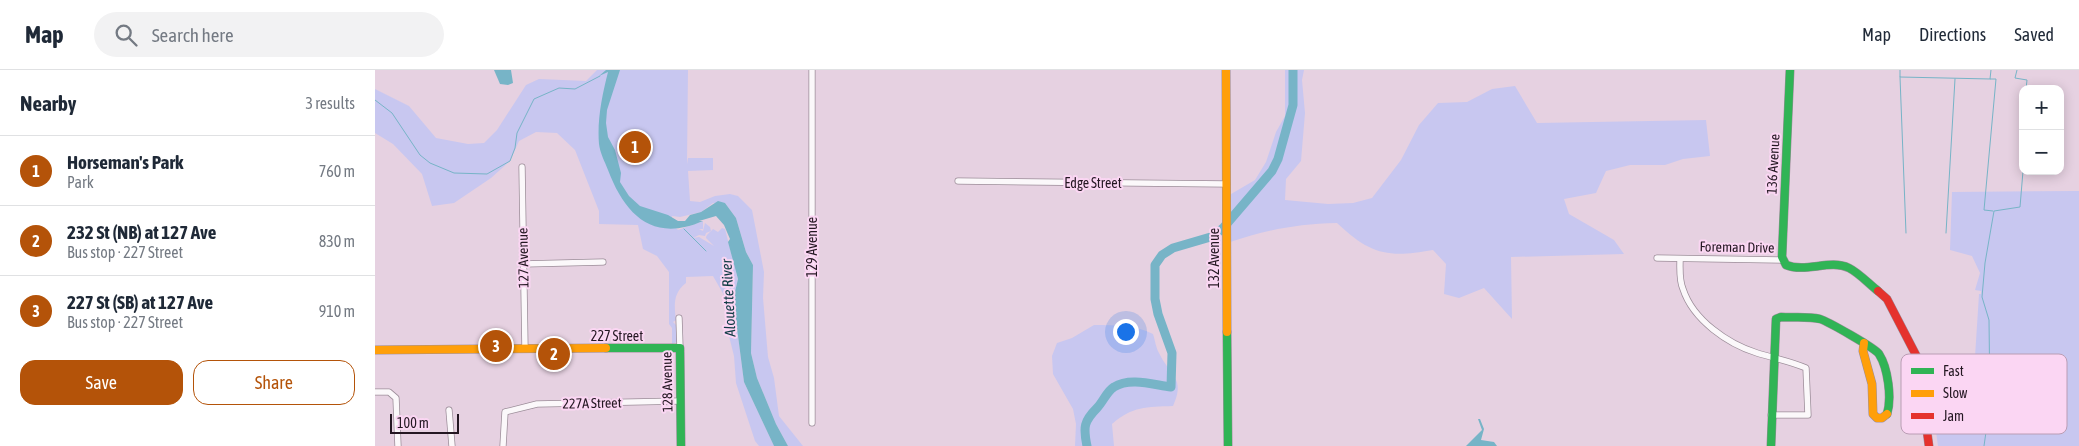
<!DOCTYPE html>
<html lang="en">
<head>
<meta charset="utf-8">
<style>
	:root { --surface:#fff; --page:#f2f2f3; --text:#1f2937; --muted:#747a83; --line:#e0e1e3; --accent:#b45309 }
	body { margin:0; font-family:"Asap Condensed",sans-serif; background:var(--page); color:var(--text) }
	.controls { position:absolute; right:15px; top:15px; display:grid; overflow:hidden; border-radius:10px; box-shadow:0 2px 12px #0003 }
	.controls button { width:45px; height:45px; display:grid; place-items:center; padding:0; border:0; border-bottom:1px solid var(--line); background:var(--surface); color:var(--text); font:25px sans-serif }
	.scale { position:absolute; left:15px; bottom:12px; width:69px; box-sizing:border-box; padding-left:5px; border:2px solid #241722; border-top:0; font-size:14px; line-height:18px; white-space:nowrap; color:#241722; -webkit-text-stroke:4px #fbd6f3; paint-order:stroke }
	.you { position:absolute; left:750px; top:261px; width:18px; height:18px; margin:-12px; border:4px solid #fff; border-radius:50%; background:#1a73e8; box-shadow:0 0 0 8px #1a73e833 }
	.badge { display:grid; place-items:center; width:32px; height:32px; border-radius:50%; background:var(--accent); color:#fff; font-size:16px; font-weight:700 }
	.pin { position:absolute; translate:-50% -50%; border:2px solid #fff; box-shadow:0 1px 5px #0006 }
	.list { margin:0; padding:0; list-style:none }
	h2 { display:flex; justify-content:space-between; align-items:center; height:65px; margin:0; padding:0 20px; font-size:21px }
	h2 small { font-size:16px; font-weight:400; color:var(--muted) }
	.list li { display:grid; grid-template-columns:32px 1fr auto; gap:15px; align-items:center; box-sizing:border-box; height:70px; padding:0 20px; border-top:1px solid var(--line) }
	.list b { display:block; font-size:19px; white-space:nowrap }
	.list p { margin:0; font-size:16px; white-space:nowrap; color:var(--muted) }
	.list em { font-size:16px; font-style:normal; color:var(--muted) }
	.actions { display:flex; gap:10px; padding:15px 20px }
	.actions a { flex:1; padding:11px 0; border:1px solid var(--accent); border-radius:15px; text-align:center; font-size:18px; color:var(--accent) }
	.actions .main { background:var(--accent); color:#fff }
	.icon { flex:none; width:28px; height:28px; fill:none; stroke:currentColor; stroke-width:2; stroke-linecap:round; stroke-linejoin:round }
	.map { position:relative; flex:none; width:1704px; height:376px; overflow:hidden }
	header { display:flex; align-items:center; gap:30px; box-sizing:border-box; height:70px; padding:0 25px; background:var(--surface); border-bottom:1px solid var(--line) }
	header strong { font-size:24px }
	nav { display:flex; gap:28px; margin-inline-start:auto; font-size:18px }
	.search { width:350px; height:45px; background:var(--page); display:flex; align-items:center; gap:12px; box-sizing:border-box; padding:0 18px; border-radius:28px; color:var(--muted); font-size:19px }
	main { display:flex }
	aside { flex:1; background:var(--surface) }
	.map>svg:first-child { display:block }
	.green { fill:#c8c7f0 }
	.water { fill:#77b4c7 }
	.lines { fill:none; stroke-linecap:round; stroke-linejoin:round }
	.stream { stroke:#77b4c7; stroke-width:1 }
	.river { stroke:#77b4c7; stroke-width:9 }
	.street-casing { stroke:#9c8d99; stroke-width:7 }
	.fast-casing { stroke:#9c8d99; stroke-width:9 }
	.slow-casing { stroke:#9c8d99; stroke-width:9 }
	.jam-casing { stroke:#9c8d99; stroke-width:9 }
	.street { stroke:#fbf8fa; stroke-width:5.5 }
	.fast { stroke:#30b455; stroke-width:8 }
	.slow { stroke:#ff9f0a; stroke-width:8 }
	.jam { stroke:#e5322d; stroke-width:8 }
	.labels { text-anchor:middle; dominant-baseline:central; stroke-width:4; stroke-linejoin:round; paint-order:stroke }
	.street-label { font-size:14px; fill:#241722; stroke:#fbd6f3 }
	.water-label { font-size:15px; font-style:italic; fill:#0f3b44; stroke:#fbd6f3 }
	.key { fill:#fbd6f3; stroke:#ba9db4; stroke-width:1 }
	.key-label { font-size:14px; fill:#241722 }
</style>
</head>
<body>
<header>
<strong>Map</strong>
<div class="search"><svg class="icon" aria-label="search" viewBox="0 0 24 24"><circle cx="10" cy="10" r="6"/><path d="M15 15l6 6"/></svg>Search here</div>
<nav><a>Map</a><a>Directions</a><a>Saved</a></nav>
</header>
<main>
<aside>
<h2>Nearby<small>3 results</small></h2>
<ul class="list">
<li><span class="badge">1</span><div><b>Horseman's Park</b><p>Park</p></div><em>760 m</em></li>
<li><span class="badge">2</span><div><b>232 St (NB) at 127 Ave</b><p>Bus stop · 227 Street</p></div><em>830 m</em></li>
<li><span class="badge">3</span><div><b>227 St (SB) at 127 Ave</b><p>Bus stop · 227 Street</p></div><em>910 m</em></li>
</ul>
<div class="actions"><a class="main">Save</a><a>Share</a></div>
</aside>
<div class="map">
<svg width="1704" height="376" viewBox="0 0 1704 376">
	<rect width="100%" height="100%" fill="#e6d1e1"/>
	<!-- green -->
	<g class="green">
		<path d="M222,0H313L312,94L313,88H338V100L313,101L315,131L325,132L340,126L355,124L363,126L377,140L389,202L388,228L393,287L399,308L404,346L428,376H413L401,354L382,308L376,283L378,195L371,182L361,148L350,133H338L326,142L305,147L297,146V154L303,160L328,151V159H324L328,161L330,153L335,157L336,161L331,163L330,166L324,165L318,168L324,167L339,176L331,168C331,164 336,162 338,159L343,162L347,158L350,159L363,209L359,226V235L369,312L399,376H384L380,371L361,313L359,286L352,258L350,227L338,206L311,207V213C298,223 299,235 301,250L298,252L302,256V272L297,274V258L294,254V202L282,186L268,179L263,155L224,154V141L200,80L182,63L161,62L144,71L135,91L116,108L79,133L57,136L47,104L18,74L0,63V19L34,36L61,68L93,74L109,73L122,60L151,15L164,9L211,11Z"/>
		<path d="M910,0H929L927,10L930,43L926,91L911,109L910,130L953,134L978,133L997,128L1026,90L1044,55L1063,33L1092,32L1117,19L1140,16L1162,53L1331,50L1335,86L1308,89L1290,95H1255L1231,101L1221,123L1189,129L1194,144L1239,170L1249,184L1136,187L1137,249L1109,218L1084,228L1069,224L1071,194L1058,180C1013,188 996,185 962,153C920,154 891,160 852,173L851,127L880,110L891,92L901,62L910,46Z"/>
		<polygon points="1704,121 1704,376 1563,376 1552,297 1596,295 1600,287 1604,224 1606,224 1606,221 1600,220 1605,203 1597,186 1575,180 1577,122"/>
		<path d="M719,255C740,255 760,255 778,264C780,270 781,278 784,283C795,306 811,308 798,336C771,337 758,336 737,354L739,376H700L701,354L698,339L678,304L677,286L682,273L697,268Z"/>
	</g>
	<!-- water -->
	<g class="water">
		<polygon points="119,0 136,0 138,13 133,15 125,14"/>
		<path d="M231,0H245L232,40L231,53L233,67L240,80L246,103L245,112L254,126L265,136L293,145L303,151H310L315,145L326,142L343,131L350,133L361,148L371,182L378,195L376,283L382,308L401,354L413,376H399L369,312L359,235V226L363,209L353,172L355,169L349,155L341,146L324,151H328C278,173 250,145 233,100C230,92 225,83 224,74C222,50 227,26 233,2L224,6Z"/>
		<polygon points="1103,349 1105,349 1109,359 1106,370 1119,372 1122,376 1091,376 1107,360"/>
	</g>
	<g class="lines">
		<!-- stream -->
		<g class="stream">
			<polyline points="1525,0 1525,7 1615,9"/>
			<polyline points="1616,0 1615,9 1621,9 1609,140 1618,141"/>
			<polyline points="1642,0 1640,8 1652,10 1651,19"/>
			<polyline points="1525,7 1531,163"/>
			<polyline points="0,30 17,43 45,85 55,93 79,103 112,104 135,91 140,78 142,63 159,29 184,18 200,19 225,6"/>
			<polyline points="309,159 331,181"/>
			<polyline points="1571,163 1580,9"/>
			<polyline points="1609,376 1615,334 1614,250 1607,227 1610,193 1619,141 1645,137 1648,101"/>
		</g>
		<!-- river -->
		<path class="river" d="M712,376C708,357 709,351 722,338C728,332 732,321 739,317C755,307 779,315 796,317L797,283L783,244L780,229V195L787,185L798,178L839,166L849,157L897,101L903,89L918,35V0"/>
		<defs>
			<g id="street">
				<polyline points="437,0 437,353"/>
				<polyline points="147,97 150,279"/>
				<polyline points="583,111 852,114"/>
				<polyline points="1282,188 1408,190"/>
				<path d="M1305,189C1305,199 1304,210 1308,219C1318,250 1353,274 1382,283C1398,288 1415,291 1431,298L1433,345H1396"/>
				<polyline points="148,194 228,192"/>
				<polyline points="304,248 305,278"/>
				<polyline points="0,322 14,322 21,328 23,376"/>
				<polyline points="74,340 77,376"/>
				<polyline points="128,376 130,342 162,334 305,331"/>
			</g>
			<g id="fast">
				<path d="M1415,0L1407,187L1411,195C1431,203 1455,189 1474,198C1484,203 1494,214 1503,221"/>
				<polyline points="852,262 853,376"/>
				<polyline points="231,278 305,278 306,376"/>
				<path d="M1396,376L1401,249L1406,247C1418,248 1433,246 1445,249C1452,251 1500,278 1504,284C1513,298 1517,328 1512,344"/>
			</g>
			<g id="slow">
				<polyline points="851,0 852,262"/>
				<polyline points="1489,273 1488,281 1497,314 1498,344 1502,348 1507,348 1512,344"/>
				<polyline points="0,280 231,278"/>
			</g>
			<polyline id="jam" points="1503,221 1512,229 1542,287 1554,376"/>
		</defs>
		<!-- street casing -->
		<use href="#street" class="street-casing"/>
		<!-- fast casing -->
		<use href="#fast" class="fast-casing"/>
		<!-- slow casing -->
		<use href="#slow" class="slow-casing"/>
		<!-- jam casing -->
		<use href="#jam" class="jam-casing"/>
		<!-- street -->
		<use href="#street" class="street"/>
		<!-- fast -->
		<use href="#fast" class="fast"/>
		<!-- slow -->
		<use href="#slow" class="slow"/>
		<!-- jam -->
		<use href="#jam" class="jam"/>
	</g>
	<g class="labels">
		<!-- street labels -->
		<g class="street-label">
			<text transform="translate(1398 94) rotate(-87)">136 Avenue</text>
			<text x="718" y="113">Edge Street</text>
			<text transform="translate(437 177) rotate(-90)">129 Avenue</text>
			<text transform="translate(1362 177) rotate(1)">Foreman Drive</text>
			<text transform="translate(148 188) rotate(-91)">127 Avenue</text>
			<text transform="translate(839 188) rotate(-90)">132 Avenue</text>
			<text x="242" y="266">227 Street</text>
			<text transform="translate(292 312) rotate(-91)">128 Avenue</text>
			<text transform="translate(217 333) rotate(-1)">227A Street</text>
		</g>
		<!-- water labels -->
		<g class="water-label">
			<text transform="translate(353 228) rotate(-93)">Alouette River</text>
		</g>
	</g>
	<!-- legend -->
	<rect x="1526" y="284" width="166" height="80" rx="8" class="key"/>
	<rect x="1536" y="298" width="23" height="6" fill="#30b455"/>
	<rect x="1536" y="320" width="23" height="7" fill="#ff9f0a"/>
	<rect x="1536" y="343" width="23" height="6" fill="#e5322d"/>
	<g class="key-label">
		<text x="1568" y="306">Fast</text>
		<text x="1568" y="328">Slow</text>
		<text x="1568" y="351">Jam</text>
	</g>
</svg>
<div class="controls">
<button>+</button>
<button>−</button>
</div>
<div class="scale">100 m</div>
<div class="you"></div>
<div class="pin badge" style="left:260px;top:77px">1</div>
<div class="pin badge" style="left:179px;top:284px">2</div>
<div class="pin badge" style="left:121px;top:276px">3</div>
</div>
</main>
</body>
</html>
